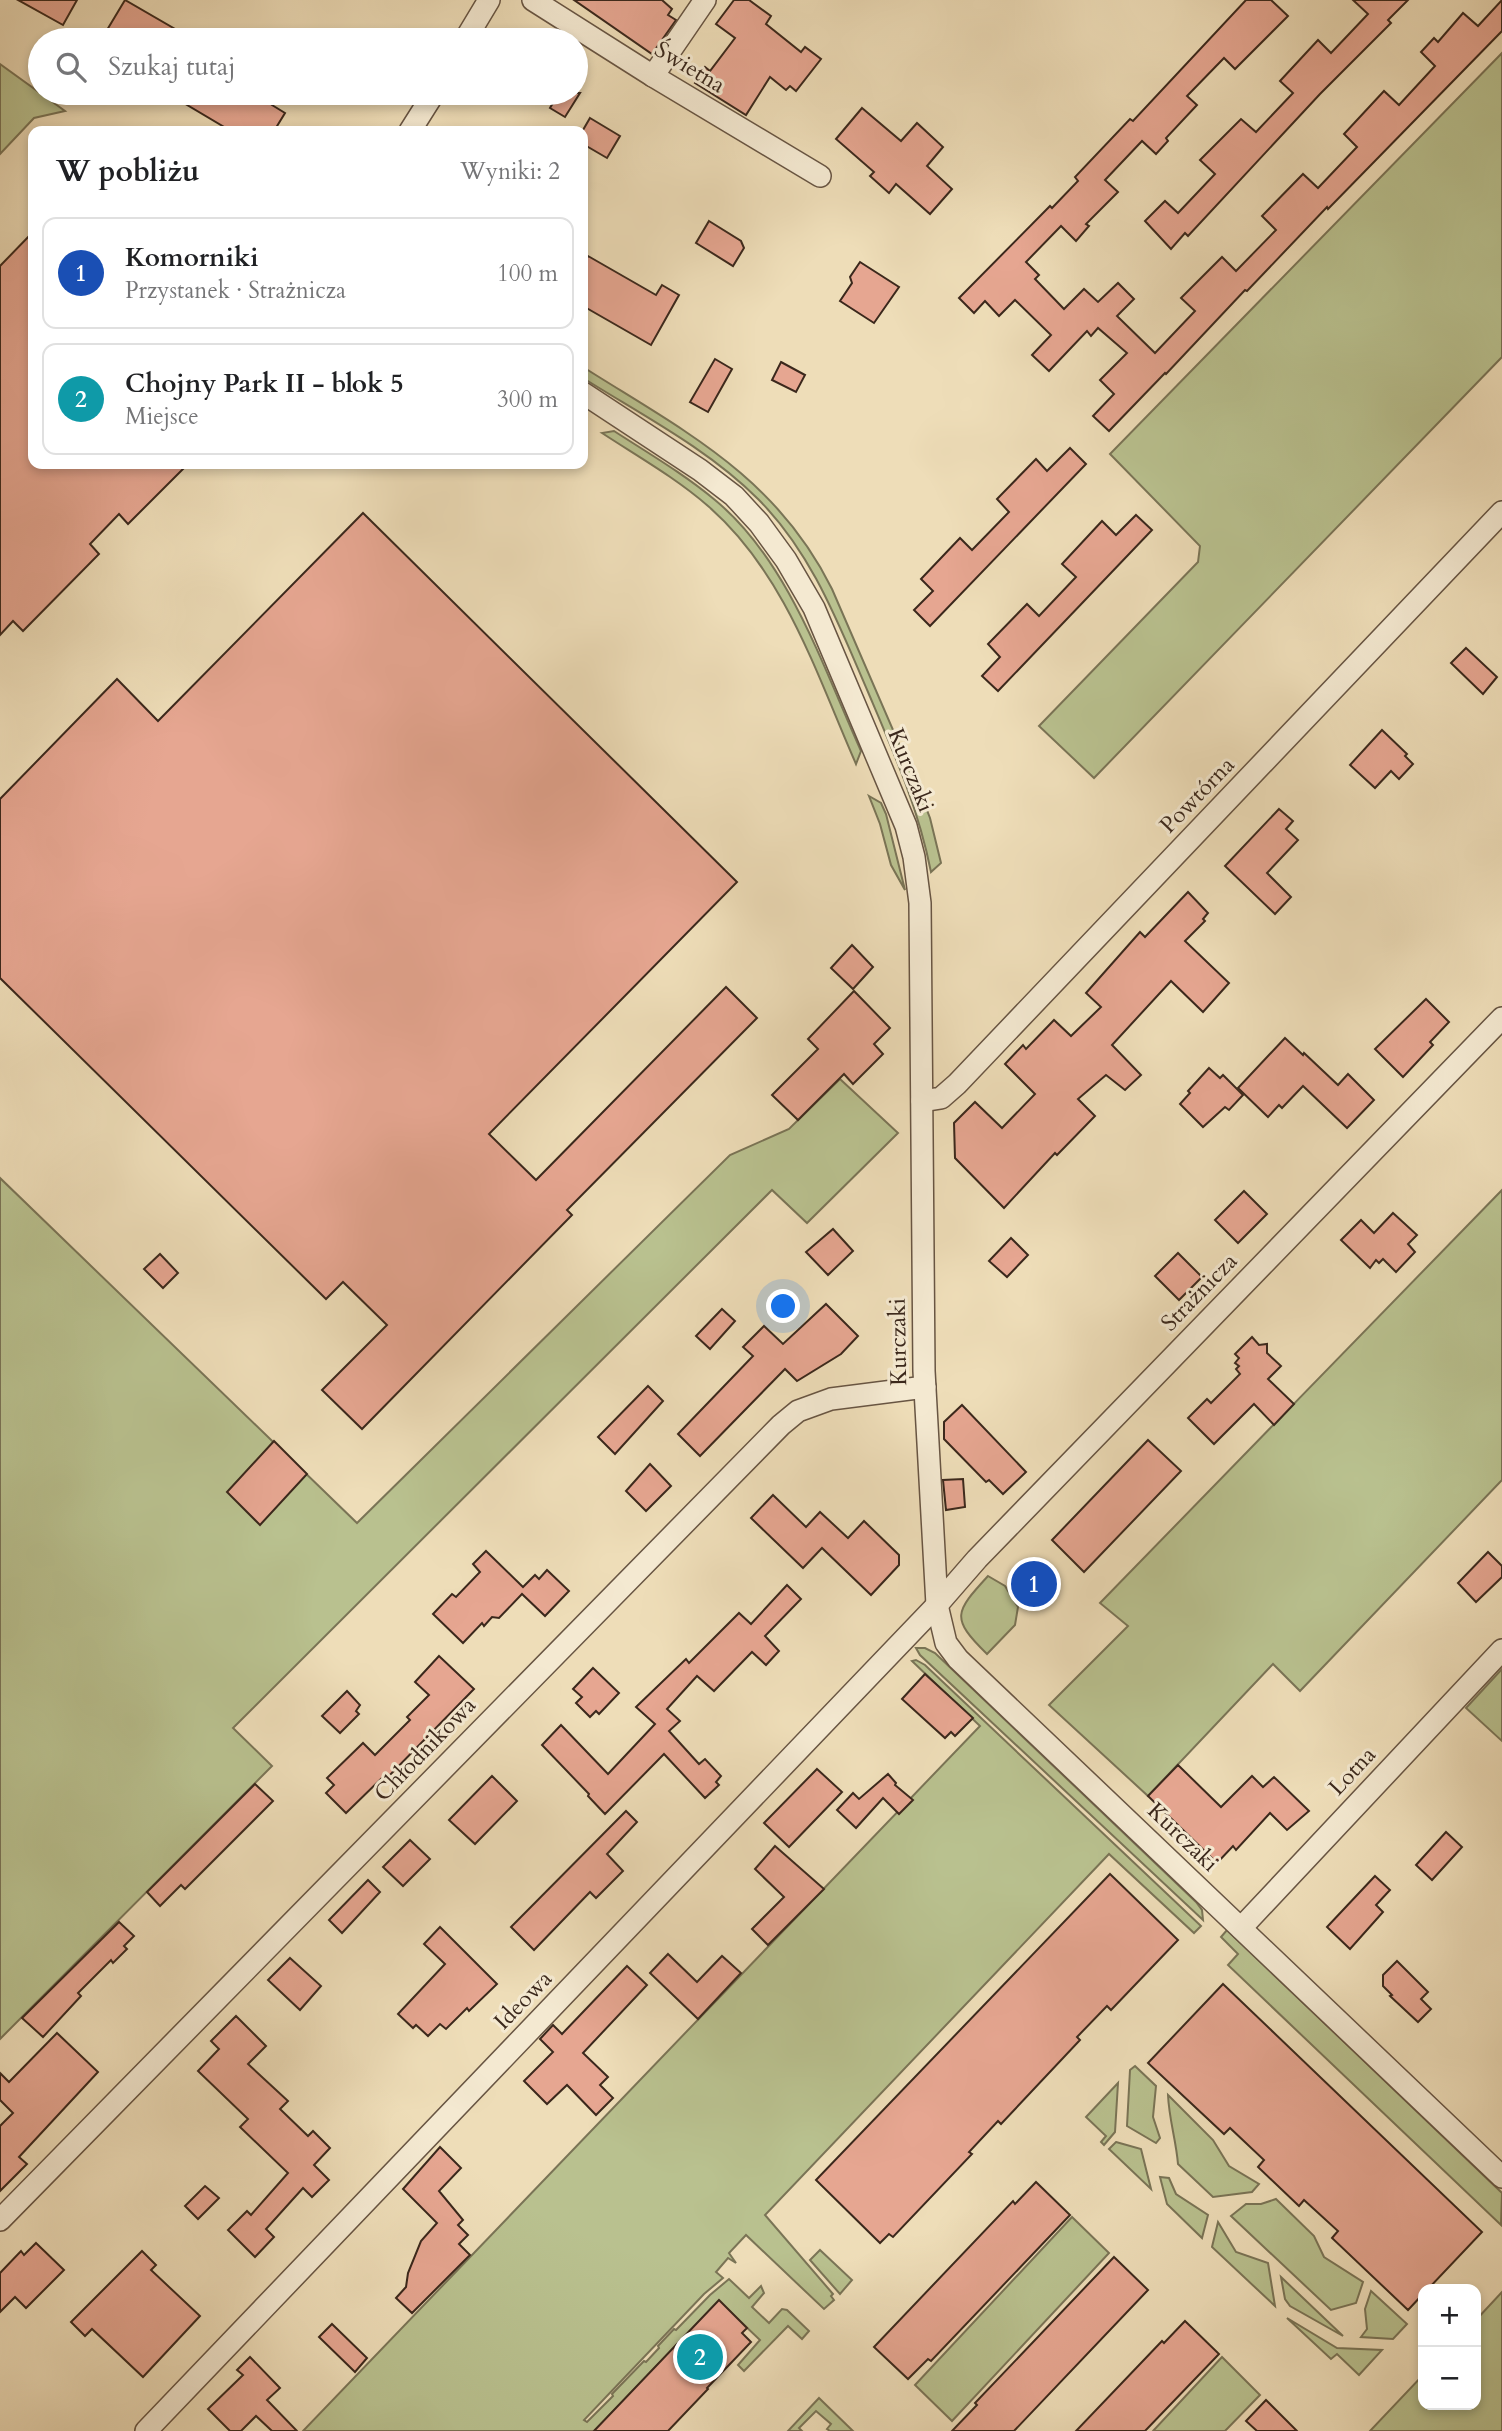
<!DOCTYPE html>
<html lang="pl">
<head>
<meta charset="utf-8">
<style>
	:root { --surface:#fff; --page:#f6f6f6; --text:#202124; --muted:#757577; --line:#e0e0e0; --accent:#0f766e }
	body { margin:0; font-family:Cardo,serif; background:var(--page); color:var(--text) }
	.controls { position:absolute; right:21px; bottom:21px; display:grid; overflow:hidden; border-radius:14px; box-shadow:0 4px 10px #0003 }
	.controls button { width:63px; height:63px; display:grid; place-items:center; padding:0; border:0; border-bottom:2px solid var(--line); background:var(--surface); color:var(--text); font:35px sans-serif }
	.you { position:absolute; left:784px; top:1307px; width:24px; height:24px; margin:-18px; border:5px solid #fff; border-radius:50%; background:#1a73e8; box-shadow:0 0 0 10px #1a73e833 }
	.badge { display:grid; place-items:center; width:46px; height:46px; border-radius:50%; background:var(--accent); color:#fff; font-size:23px; font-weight:700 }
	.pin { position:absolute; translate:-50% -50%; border:4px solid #fff; box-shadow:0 2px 7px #0006 }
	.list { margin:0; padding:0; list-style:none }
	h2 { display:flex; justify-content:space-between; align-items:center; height:91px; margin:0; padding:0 28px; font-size:30px }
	h2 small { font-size:23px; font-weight:400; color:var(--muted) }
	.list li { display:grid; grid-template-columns:46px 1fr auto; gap:21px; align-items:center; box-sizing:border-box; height:112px; margin:0 14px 14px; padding:0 14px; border:2px solid var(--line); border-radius:14px }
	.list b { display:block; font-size:26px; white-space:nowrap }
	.list p { margin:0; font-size:23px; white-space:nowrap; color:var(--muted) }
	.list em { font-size:23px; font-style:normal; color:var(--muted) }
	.icon { flex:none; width:38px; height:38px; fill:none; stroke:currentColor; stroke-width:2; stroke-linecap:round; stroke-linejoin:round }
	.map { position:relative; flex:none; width:1502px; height:2431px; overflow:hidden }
	.search { position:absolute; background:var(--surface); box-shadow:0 4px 10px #0003; left:28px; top:28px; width:560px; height:77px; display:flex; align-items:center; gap:18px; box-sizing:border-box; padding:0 24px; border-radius:38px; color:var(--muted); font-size:26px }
	.panel { position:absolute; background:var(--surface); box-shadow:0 4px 10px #0003; left:28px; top:126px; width:560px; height:343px; border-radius:14px }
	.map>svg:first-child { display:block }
	.green { fill:#b9c18f; stroke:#7a7456; stroke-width:2 }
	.building { fill:#e6a691; stroke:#3b281c; stroke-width:2 }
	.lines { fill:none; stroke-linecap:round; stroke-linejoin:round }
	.street-casing { stroke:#685543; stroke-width:24 }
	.street { stroke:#f4e9d1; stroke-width:21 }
	.labels { text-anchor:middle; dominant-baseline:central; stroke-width:6; stroke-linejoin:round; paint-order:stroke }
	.street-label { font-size:23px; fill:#3b281c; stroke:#f4e9d1 }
</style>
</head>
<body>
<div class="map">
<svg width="1502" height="2431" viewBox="0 0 1502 2431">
	<rect width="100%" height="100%" fill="#eeddb8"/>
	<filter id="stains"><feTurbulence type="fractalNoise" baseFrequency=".00286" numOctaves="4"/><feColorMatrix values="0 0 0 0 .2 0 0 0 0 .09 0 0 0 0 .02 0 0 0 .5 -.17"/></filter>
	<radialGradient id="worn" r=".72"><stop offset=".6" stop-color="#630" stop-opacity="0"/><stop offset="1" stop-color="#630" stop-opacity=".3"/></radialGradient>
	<!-- green -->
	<g class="green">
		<polygon points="1502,53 1502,357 1094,778 1039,726 1198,562 1200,546 1110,454"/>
		<polygon points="0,64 65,111 34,118 0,154"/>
		<path d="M583,367C684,431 776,476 832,589L919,790L930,818L941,863L931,872C918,807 894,753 868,692C838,623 812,553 758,499C708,449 642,415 583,378Z"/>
		<path d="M614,431C648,453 684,474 715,500C788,560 823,667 861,751L856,764C816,673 785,573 708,506C676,478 637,456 602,433Z"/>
		<polygon points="869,796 881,803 886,814 905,890 891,865 880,824"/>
		<polygon points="840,1079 898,1133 807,1223 772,1190 233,1728 272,1766 0,2039 0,1178 357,1523 730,1155 789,1129"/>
		<polygon points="1502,1190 1502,1480 1300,1691 1273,1664 1148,1796 1049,1705 1128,1626 1100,1603"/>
		<path d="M988,1576L1005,1586L1018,1607L1015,1625L987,1654C950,1618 955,1612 988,1576Z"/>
		<polygon points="916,1648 925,1648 935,1653 1196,1902 1202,1910 1203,1920 920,1655"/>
		<polygon points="916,1660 925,1665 1201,1926 1194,1933 1109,1854 765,2215 833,2294 831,2296 834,2300 824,2309 746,2235 729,2253 736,2263 728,2258 716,2272 723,2278 704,2294 584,2420 587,2422 613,2396 612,2394 644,2361 646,2362 659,2348 658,2346 674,2329 676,2330 710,2295 729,2279 749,2298 761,2286 764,2293 752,2307 769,2323 782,2309 787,2310 809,2331 802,2339 788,2326 744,2371 738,2365 760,2340 719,2301 594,2431 303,2431 980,1726 912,1661"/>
		<polygon points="1502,1669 1502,1741 1466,1708"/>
		<polygon points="1227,1930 1502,2193 1501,2225 1228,1965 1238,1954 1221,1937"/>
		<polygon points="1135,2066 1156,2086 1153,2117 1160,2138 1156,2143 1127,2126 1130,2070"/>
		<polygon points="1118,2083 1115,2132 1104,2145 1101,2142 1106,2136 1086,2117"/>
		<path d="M1168,2095L1213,2140L1229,2166L1259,2184L1252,2192L1213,2197L1178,2164C1176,2140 1169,2119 1168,2095Z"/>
		<polygon points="1116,2142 1141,2149 1151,2189 1109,2149"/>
		<polygon points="1160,2177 1169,2178 1176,2194 1208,2215 1202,2238 1167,2204"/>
		<polygon points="1276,2199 1314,2236 1324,2257 1363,2282 1356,2303 1331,2310 1231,2216 1246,2204 1261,2204"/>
		<polygon points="1072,2217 1109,2253 952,2421 915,2385"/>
		<polygon points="1218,2222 1236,2252 1268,2263 1275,2306 1212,2247"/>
		<polygon points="820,2250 852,2280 840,2294 810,2260"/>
		<polygon points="1281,2277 1343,2336 1290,2306 1285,2299"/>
		<polygon points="1371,2291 1407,2324 1393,2339 1361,2337 1367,2329 1365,2309"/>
		<polygon points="1502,2292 1502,2431 1370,2431 1423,2375 1423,2405 1476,2405 1476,2320"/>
		<polygon points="1287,2318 1337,2348 1382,2350 1359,2375 1337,2354 1331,2359"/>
		<polygon points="1222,2357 1260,2395 1225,2431 1153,2431"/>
		<polygon points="819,2398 853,2431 830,2431 827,2429 831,2424 816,2411 799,2428 802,2431 788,2431"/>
	</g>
	<!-- building -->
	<g class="building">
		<polygon points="18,0 77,0 63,25"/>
		<polygon points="125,0 194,40 101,40"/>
		<polygon points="574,0 662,0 672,9 668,15 676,20 652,54"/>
		<polygon points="734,0 749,0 771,16 766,24 801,52 805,47 821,59 796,91 790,86 786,90 770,77 746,115 695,83 705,67 710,71 735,38 716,24"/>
		<polygon points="1246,0 1271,0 1288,16 1235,69 1224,58 1187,96 1197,105 1166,138 1168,141 1156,154 1142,141 1105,180 1118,192 1086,224 1089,226 1076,241 1061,226 1026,262 1039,275 1035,279 1064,309 1084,289 1098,302 1118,283 1134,299 1117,316 1155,353 1195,311 1181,298 1222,257 1236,271 1276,230 1262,216 1303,174 1318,188 1357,147 1344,134 1384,91 1399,105 1435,66 1421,52 1434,38 1438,42 1463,13 1478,26 1502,0 1502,31 1328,209 1327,207 1247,291 1245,290 1166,374 1165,373 1109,431 1093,416 1114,394 1100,380 1127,353 1098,328 1091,336 1087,331 1049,371 1032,355 1051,335 1015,300 999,316 985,301 974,313 959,298 1050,206 1052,208 1078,181 1075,177 1130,119 1133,121"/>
		<polygon points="1353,0 1408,0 1388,20 1391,23 1320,94 1188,236 1185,233 1171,249 1145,221 1165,201 1178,213 1197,193 1215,174 1200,160 1241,119 1256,132 1274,113 1293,93 1280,81 1318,40 1331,53 1350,33 1368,14"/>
		<polygon points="167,93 279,93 272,105 285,113 274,131 231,131"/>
		<polygon points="559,93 580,93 565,117 550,108"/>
		<polygon points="862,108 901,141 917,123 943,147 927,166 952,189 930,214 896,184 889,193 870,176 874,172 836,139"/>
		<polygon points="590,118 620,136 607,158 583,144 583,130"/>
		<polygon points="709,221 741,241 744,248 733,266 696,243"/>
		<polygon points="33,232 33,464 188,464 128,524 119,514 90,544 99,554 23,631 13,621 0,635 0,266"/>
		<polygon points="588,256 656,295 662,285 679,295 651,345 583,306 583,266"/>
		<polygon points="860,262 899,287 874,323 840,301 852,283 850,277"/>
		<polygon points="715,359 732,369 708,412 690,402"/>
		<polygon points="781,362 805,375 796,392 772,380"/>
		<polygon points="1070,448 1086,464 930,626 914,610 933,591 921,579 960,538 972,550 1009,512 997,499 1036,459 1047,471"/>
		<polygon points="363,513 737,882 489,1134 536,1180 726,987 757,1018 567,1210 572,1215 362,1429 322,1390 387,1325 343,1282 326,1299 0,978 0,799 117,679 158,721"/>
		<polygon points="1136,515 1152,530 998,691 982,676 1000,657 988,644 1027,604 1039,616 1076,577 1062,564 1102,521 1116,535"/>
		<polygon points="1466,648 1497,677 1483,694 1451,663"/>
		<polygon points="1382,730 1407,754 1405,756 1413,764 1399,779 1391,771 1375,788 1350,765"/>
		<polygon points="1279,809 1293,821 1286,829 1298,840 1267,873 1291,897 1275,914 1225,866"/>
		<polygon points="1188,892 1208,913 1203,919 1205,921 1185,941 1229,983 1203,1012 1171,981 1112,1045 1141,1075 1125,1090 1106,1075 1078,1099 1095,1116 1057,1155 1055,1153 1004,1208 955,1158 954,1123 975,1102 1002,1128 1035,1094 1005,1064 1023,1045 1026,1049 1054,1020 1071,1036 1101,1007 1086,993 1140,932 1145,937"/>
		<polygon points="852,945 873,967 853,989 831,968"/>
		<polygon points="854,991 890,1028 874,1044 883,1054 853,1084 844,1074 798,1120 772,1095 818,1049 808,1039"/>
		<polygon points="1426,999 1449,1022 1430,1042 1433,1045 1403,1077 1375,1049"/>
		<polygon points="1285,1038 1303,1055 1304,1053 1338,1085 1348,1074 1374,1100 1347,1128 1303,1086 1282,1108 1279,1105 1268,1117 1238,1088"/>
		<polygon points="1209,1068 1220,1078 1223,1075 1243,1095 1229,1110 1225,1107 1203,1127 1180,1104 1190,1093 1188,1091"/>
		<polygon points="1244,1191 1267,1214 1238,1243 1215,1220"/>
		<polygon points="1393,1213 1417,1235 1408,1244 1415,1252 1396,1272 1383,1259 1379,1263 1376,1260 1370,1268 1341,1240 1361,1220 1374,1233"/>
		<polygon points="833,1229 853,1251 828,1275 806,1252"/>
		<polygon points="1011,1238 1028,1255 1007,1277 989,1261"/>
		<polygon points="1178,1253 1202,1277 1179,1300 1155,1276"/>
		<polygon points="160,1254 178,1273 163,1288 144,1269"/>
		<polygon points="826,1304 858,1336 841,1354 797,1381 785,1369 700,1456 678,1434 753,1356 743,1347 764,1326 783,1344"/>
		<polygon points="722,1309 735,1321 710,1349 696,1336"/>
		<polygon points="1252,1337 1259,1345 1267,1344 1267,1353 1281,1366 1268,1379 1294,1404 1274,1425 1254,1404 1214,1444 1188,1418 1207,1399 1211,1403 1240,1374 1236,1369 1239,1366 1235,1363 1239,1358 1235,1354"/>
		<polygon points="648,1386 663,1401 615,1454 598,1437"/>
		<polygon points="962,1405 1026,1472 1003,1494 989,1480 986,1482 944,1439 944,1422"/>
		<polygon points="1148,1440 1181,1471 1084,1572 1052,1540"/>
		<polygon points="274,1441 307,1474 260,1525 227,1492"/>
		<polygon points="650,1464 671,1486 646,1511 626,1491"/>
		<polygon points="963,1479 965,1507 946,1510 943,1480"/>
		<polygon points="773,1495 806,1527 820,1512 848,1538 864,1521 899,1555 899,1565 871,1595 822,1548 803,1568 751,1518"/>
		<polygon points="486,1551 523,1587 535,1575 539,1579 547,1570 569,1591 545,1616 522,1594 499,1618 492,1617 484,1626 482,1623 463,1643 433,1614 452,1594 456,1597 480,1572 473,1564"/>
		<polygon points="1488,1552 1502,1566 1502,1577 1476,1602 1458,1583"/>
		<polygon points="787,1585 801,1599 765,1636 779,1651 766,1665 752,1652 714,1691 697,1676 667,1709 680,1721 669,1731 699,1764 705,1759 721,1776 716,1782 719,1785 705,1798 664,1754 605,1814 588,1796 589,1794 542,1745 561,1725 608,1774 655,1724 636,1707 686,1659 689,1663 739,1613 751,1624"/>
		<polygon points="439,1656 474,1689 386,1779 384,1776 346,1813 326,1793 334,1785 327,1778 363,1743 375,1755 410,1720 407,1717 429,1695 415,1682"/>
		<polygon points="593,1668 619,1693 599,1714 596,1711 590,1717 576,1703 582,1697 573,1689"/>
		<polygon points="925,1674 973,1718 955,1736 951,1732 945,1738 902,1699"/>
		<polygon points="347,1691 360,1705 356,1711 359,1714 340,1733 322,1716"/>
		<polygon points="1178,1765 1221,1807 1252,1776 1263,1787 1274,1777 1309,1811 1287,1830 1270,1813 1236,1850 1233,1846 1217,1863 1148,1796"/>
		<polygon points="817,1769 842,1792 789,1847 764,1823"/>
		<polygon points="888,1774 896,1783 895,1785 913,1800 899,1814 883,1798 856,1828 837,1810 853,1793 859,1799"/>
		<polygon points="492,1776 517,1801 475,1844 449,1820"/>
		<polygon points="255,1784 273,1801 185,1889 181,1885 160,1906 147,1892"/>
		<polygon points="626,1811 637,1822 607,1854 623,1871 596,1898 590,1892 534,1950 511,1927"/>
		<polygon points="1446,1832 1462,1847 1432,1880 1416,1865"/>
		<polygon points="410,1840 430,1859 403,1886 383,1867"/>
		<polygon points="775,1846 824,1889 768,1945 752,1929 784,1897 755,1869"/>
		<polygon points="1110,1874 1178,1940 1111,2010 1107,2006 1077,2037 1080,2040 1001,2124 998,2121 969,2152 972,2154 893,2237 889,2234 880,2243 816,2180"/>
		<polygon points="1375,1876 1390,1890 1376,1905 1383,1912 1350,1949 1327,1927"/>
		<polygon points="368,1880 380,1892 342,1933 329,1920"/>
		<polygon points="119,1922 134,1936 124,1946 127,1949 113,1963 111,1960 78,1993 81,1996 43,2037 22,2018"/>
		<polygon points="440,1927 497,1984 469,2011 467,2008 446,2029 440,2024 428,2036 416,2025 413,2028 398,2014 445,1964 424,1944"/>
		<polygon points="668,1954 697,1982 722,1956 741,1973 698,2019 650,1973"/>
		<polygon points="290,1958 321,1986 300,2010 268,1980"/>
		<polygon points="1397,1961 1428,1992 1421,1999 1431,2009 1418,2022 1390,1996 1392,1995 1383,1986 1383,1975"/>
		<polygon points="627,1966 647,1985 583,2053 608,2077 600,2085 613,2098 596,2115 567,2085 547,2104 524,2081 553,2052 540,2039 553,2025 562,2034"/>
		<polygon points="1223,1984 1482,2232 1428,2289 1423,2289 1423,2294 1408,2310 1332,2238 1338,2231 1304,2200 1299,2206 1258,2167 1264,2160 1230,2128 1224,2134 1148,2063"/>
		<polygon points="236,2016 266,2046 248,2064 288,2101 280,2109 308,2136 313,2131 330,2148 314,2165 329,2180 312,2197 303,2188 266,2229 274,2237 255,2257 228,2230 247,2211 251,2215 288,2173 240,2127 248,2119 198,2071 219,2049 211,2041"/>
		<polygon points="57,2033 98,2072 19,2157 27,2164 0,2191 0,2126 13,2113 0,2100 0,2073 9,2082"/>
		<polygon points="440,2147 461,2168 439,2191 463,2220 458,2225 468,2235 459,2244 470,2255 412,2313 396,2298 406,2287 408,2273 421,2241 437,2223 403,2189"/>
		<polygon points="1036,2182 1070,2215 931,2361 928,2359 908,2379 874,2347 1013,2201 1015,2204"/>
		<polygon points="205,2186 219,2198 198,2219 185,2206"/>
		<polygon points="36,2243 64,2270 26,2308 15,2297 0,2312 0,2273 21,2251 24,2255"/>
		<polygon points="142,2251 156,2265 151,2270 200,2316 143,2377 92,2329 85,2336 71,2322"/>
		<polygon points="1114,2257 1148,2290 1014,2431 952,2431 977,2405 975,2403"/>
		<polygon points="719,2300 747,2328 742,2333 751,2342 707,2388 708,2389 668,2431 594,2431"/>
		<polygon points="1185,2321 1219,2354 1145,2431 1076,2431 1162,2341 1164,2343"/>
		<polygon points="332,2324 367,2358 355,2372 319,2337"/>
		<polygon points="250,2357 280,2388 267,2400 297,2431 272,2431 256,2416 241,2431 230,2431 208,2409 243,2375 237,2370"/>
		<polygon points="1266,2400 1297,2431 1257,2431 1246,2421"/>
	</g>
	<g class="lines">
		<defs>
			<g id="street">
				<polyline points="533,0 653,76 820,176"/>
				<polyline points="465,40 489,0"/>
				<polyline points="653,76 705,0"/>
				<polyline points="410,131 434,93"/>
				<polyline points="583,393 700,470 734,496 759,523 786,560 814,608 906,826 914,857 920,903 924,1371 937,1605 946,1643 958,1659 1502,2177"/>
				<polyline points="922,1101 941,1098 957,1084 1502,512"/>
				<polyline points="1241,1928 1502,1650"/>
				<polyline points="0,2220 781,1425 798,1411 831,1399 925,1387"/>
				<polyline points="146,2431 937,1605 977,1559 1502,1018"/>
			</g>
		</defs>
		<!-- street casing -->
		<use href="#street" class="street-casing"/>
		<!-- street -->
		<use href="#street" class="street"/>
	</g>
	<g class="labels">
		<!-- street labels -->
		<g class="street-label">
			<text transform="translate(690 67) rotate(31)">Świetna</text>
			<text transform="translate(911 770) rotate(68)">Kurczaki</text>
			<text transform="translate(1197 795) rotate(-46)">Powtórna</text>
			<text transform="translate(1199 1292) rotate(-46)">Strażnicza</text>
			<text transform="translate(898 1342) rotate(-91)">Kurczaki</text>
			<text transform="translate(425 1749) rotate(-46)">Chłodnikowa</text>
			<text transform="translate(1352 1771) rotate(-47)">Lotna</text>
			<text transform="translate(1183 1837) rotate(44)">Kurczaki</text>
			<text transform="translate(523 2000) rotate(-46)">Ideowa</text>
		</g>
	</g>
	<rect width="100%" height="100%" filter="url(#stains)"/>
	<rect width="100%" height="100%" fill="url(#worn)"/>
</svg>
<div class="controls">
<button>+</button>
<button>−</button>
</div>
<div class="you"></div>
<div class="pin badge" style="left:1034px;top:1584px;background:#1a4fb4">1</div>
<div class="pin badge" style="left:700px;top:2357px;background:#0f9aa8">2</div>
<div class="search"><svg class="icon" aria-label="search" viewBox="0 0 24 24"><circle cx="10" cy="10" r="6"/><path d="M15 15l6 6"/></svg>Szukaj tutaj</div>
<section class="panel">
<h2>W pobliżu<small>Wyniki: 2</small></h2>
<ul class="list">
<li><span class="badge" style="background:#1a4fb4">1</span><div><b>Komorniki</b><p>Przystanek · Strażnicza</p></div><em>100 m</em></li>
<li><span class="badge" style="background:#0f9aa8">2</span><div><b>Chojny Park II - blok 5</b><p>Miejsce</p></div><em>300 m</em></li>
</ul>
</section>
</div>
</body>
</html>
